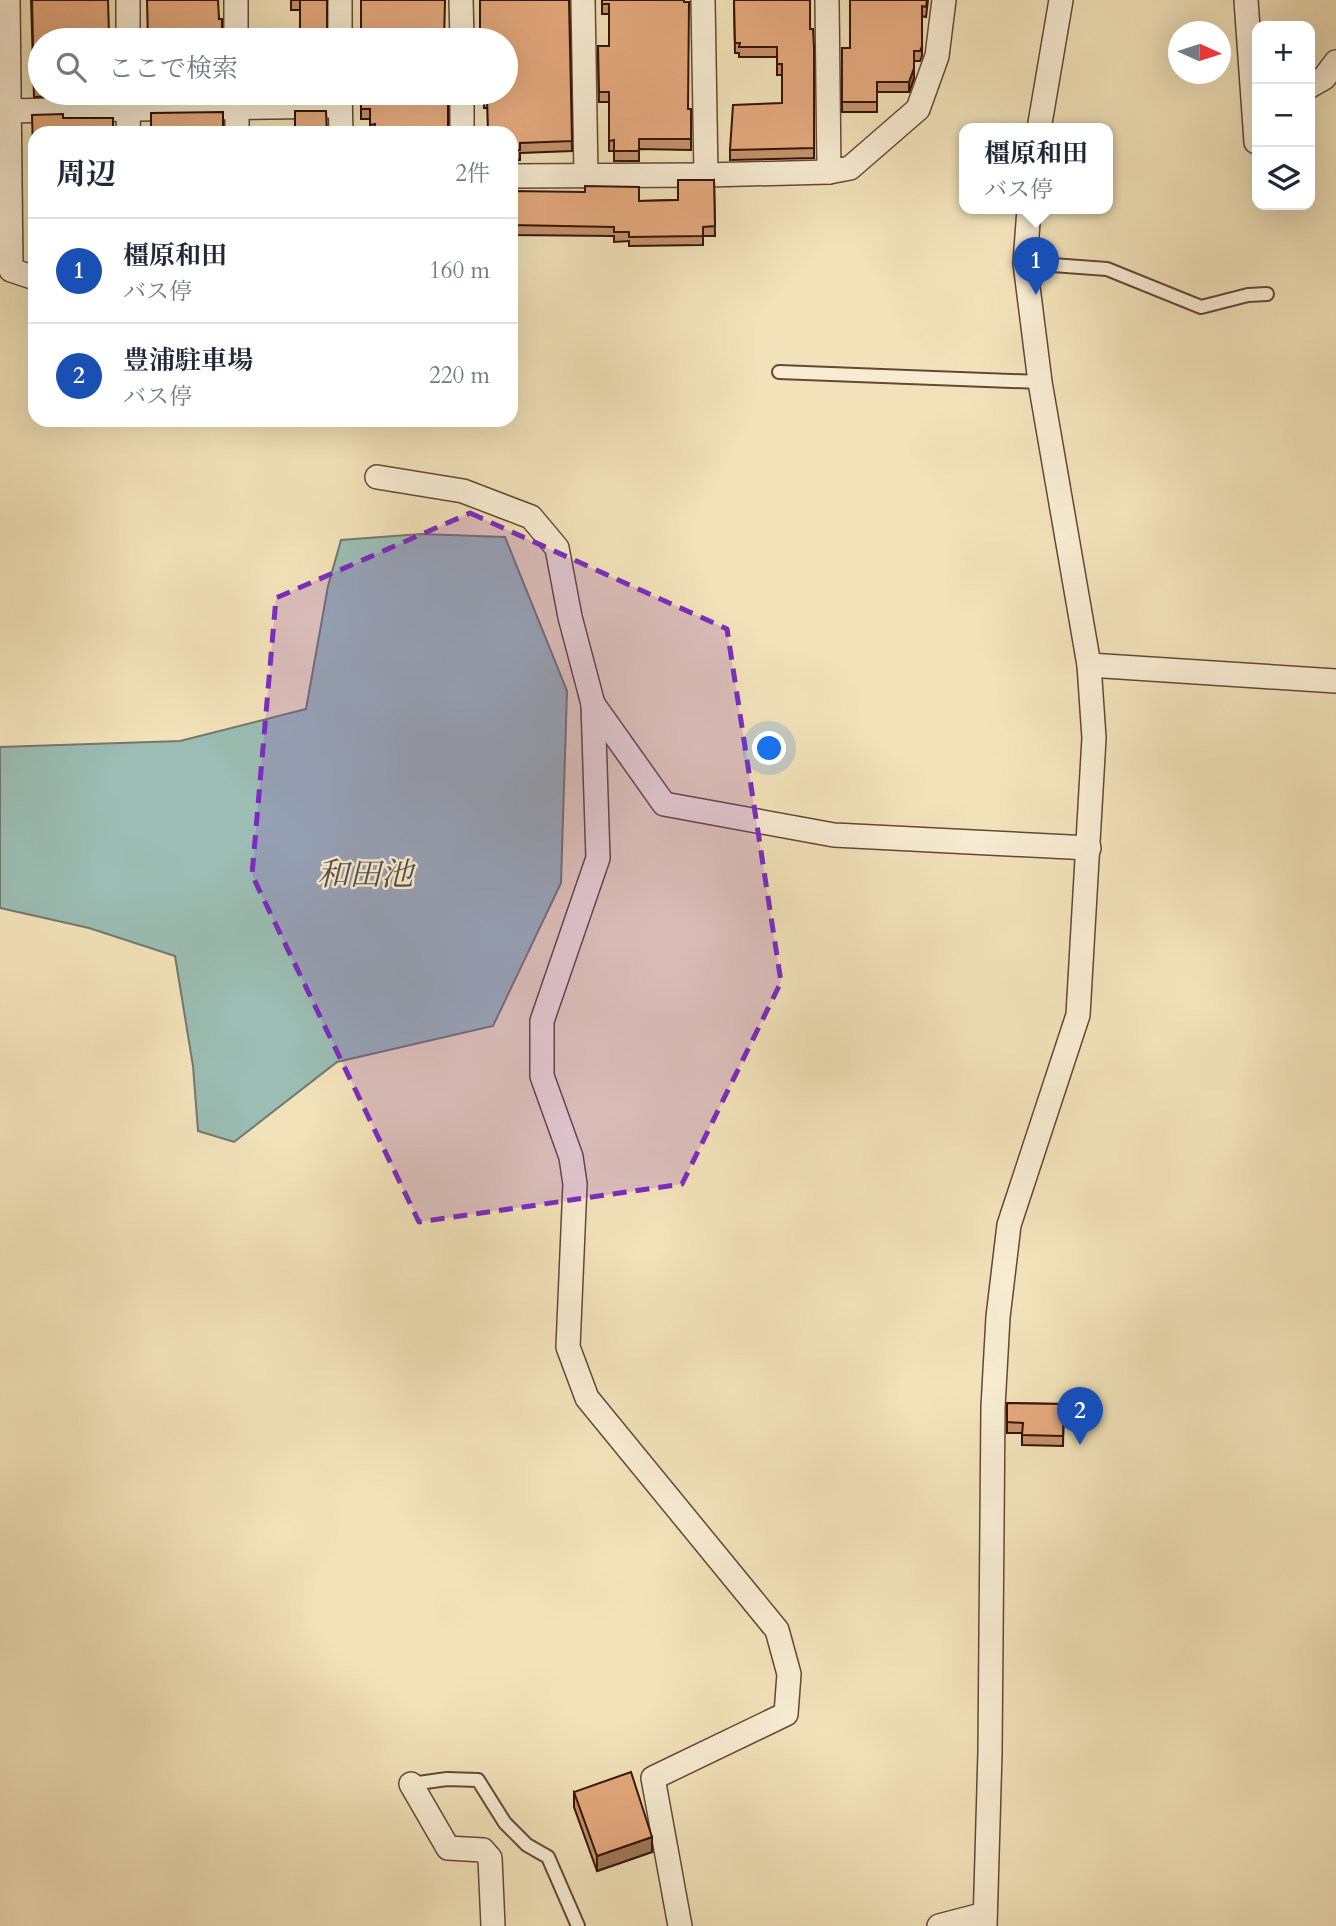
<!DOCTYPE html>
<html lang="ja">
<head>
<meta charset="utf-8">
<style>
	:root { --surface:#fff; --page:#f6f6f7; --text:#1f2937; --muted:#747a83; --line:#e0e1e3; --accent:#d93025 }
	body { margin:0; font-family:Cardo,"Noto Serif JP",serif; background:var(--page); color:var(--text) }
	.controls { position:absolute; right:21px; top:21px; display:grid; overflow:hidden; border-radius:14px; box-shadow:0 7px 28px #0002 }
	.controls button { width:63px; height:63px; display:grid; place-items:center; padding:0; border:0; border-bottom:2px solid var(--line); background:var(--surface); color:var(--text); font:35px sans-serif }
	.compass { position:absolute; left:1168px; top:21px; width:63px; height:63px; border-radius:50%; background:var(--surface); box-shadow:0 7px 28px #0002; rotate:93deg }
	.you { position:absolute; left:770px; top:749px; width:24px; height:24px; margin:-18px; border:5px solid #fff; border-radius:50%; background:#1a73e8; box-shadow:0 0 0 10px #1a73e833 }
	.badge { display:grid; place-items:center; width:46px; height:46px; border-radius:50%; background:var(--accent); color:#fff; font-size:23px; font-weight:700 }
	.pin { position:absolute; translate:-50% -58px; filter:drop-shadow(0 2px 4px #0008) }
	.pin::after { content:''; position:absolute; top:37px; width:24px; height:21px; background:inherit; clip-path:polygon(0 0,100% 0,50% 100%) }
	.popup { position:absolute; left:959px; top:123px; width:154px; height:91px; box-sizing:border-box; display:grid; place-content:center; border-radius:14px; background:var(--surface); filter:drop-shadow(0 2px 5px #0005); font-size:23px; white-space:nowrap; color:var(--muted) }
	.popup b { font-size:26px; color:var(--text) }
	.popup::after { content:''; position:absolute; left:50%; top:100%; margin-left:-14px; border:14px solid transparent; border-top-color:var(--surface) }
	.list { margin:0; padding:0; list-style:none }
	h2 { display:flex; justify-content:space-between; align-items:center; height:91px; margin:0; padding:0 28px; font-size:30px }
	h2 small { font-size:23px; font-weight:400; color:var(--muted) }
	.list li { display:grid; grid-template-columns:46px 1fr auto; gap:21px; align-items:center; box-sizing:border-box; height:105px; padding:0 28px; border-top:2px solid var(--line) }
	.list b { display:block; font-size:26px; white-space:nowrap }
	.list p { margin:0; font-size:23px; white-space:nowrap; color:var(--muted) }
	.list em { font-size:23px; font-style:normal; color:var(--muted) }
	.icon { flex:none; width:38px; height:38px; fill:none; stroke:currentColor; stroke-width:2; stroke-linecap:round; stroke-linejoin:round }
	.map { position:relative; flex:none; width:1336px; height:1926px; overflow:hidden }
	.search { position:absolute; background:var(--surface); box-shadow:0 7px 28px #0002; left:28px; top:28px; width:490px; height:77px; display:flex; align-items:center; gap:18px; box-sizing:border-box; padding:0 24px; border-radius:38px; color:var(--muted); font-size:26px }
	.panel { position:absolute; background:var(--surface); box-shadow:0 7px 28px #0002; left:28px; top:126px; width:490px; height:301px; border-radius:21px }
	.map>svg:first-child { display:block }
	.water { fill:#9bbdb3; stroke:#72796f; stroke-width:2 }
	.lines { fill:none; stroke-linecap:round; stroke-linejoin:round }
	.service-casing { stroke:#644834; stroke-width:16 }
	.minor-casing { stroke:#644834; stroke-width:26 }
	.service { stroke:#f7ecd2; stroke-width:12 }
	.minor { stroke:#f7ecd2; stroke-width:23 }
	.wall { fill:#c5926c; stroke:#341408; stroke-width:2 }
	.shaded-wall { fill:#a07758; stroke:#341408; stroke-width:2 }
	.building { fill:#e5aa7e; stroke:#341408; stroke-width:2 }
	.marked { fill:#7b2cbf; fill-opacity:0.2; stroke:#7b2cbf; stroke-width:5; stroke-dasharray:14 9; stroke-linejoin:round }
	.labels { text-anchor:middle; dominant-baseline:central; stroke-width:5; stroke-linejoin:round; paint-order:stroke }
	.water-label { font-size:32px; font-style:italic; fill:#584f44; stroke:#f7ecd2 }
</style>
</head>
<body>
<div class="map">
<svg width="1336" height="1926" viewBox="0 0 1336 1926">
	<rect width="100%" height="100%" fill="#f2e2b9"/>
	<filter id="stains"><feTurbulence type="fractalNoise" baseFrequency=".00286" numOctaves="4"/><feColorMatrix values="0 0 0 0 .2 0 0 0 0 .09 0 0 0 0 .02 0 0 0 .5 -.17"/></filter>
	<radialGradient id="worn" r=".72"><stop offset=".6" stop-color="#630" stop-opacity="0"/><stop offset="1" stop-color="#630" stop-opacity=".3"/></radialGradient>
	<!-- water -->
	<polygon class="water" points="421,534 505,537 567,691 561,883 493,1026 337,1062 234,1142 198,1131 193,1066 175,956 89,928 0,908 0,747 180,741 306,709 328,586 341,540"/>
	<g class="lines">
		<defs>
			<g id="service">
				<polyline points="1025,263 1107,269 1201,307 1248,295 1267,294"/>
				<polyline points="779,372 1040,382"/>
				<polyline points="411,1784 447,1779 478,1780 505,1823 527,1845 548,1857 578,1926"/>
			</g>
			<g id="minor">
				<polyline points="8,0 11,270 35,278"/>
				<polyline points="128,0 128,40"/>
				<polyline points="236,0 236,40"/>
				<polyline points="340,0 340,40"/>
				<polyline points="461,0 462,40"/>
				<polyline points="583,0 586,176"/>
				<polyline points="703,0 706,175"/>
				<polyline points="827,0 829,172"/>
				<polyline points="1246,0 1256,142"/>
				<polyline points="1310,86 1324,78 1336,62"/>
				<polyline points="237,93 237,133"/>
				<polyline points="340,93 341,133"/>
				<polyline points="462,93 462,133"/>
				<polyline points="0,111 340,106"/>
				<polyline points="1039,129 1061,0"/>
				<polyline points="128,133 129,93"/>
				<polyline points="511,176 706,175 829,172 850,168 918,109 937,56 944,0"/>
				<polyline points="377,477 463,491 531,517 557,548 570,617 593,704 664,804 834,835 1089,848"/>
				<polyline points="1089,665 1336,681"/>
				<polyline points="593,704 598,858 542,1021 542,1076 571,1157 575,1184 568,1347 587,1398 777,1630 789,1674 786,1714 653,1778 680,1926"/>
				<polyline points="411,1784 448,1848 483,1850 490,1858 493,1926"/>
				<polyline points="939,1926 985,1914"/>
				<polyline points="985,1926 990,1752 993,1407 998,1317 1009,1225 1078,1015 1094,738 1089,665 1040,382 1025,263 1029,209"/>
			</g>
		</defs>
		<!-- service casing -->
		<use href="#service" class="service-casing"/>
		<!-- minor casing -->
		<use href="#minor" class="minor-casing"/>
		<!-- service -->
		<use href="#service" class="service"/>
		<!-- minor -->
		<use href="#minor" class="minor"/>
	</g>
	<!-- wall -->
	<g class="wall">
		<polygon points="31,0 40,40 40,93 63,93 63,96 34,97"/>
		<polygon points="291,0 328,0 300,10 291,10"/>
		<polygon points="569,0 572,151 520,153 520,160 511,161 511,133 487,108 484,108 484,93 506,93"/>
		<polygon points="602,0 684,0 688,109 691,109 691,150 639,149 639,161 614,161 614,151 609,151 609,102 599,102 598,46 609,46 609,14 602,14"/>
		<polygon points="734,0 810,29 814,48 814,158 730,160 730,150 782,103 782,75 777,75 777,57 739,57 739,53 735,53"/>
		<polygon points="850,0 928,0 926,17 922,16 922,56 920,61 914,61 914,78 909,92 877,92 877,112 842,112 842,48 850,48"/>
		<polygon points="150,93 223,93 223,94 150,95"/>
		<polygon points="361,93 448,133 370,133 370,119 361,119"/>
		<polygon points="714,180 715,236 703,236 703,245 629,246 629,241 614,242 614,236 511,235 511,191 639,201 678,200"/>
		<polygon points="1007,1403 1064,1404 1063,1446 1022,1445 1022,1433 1007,1433"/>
		<polygon points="574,1792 652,1852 597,1871 574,1807"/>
	</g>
	<!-- shaded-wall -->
	<g class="shaded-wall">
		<polygon points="914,68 914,78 909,92 909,82"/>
		<polygon points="652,1837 652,1852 597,1871 597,1856"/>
	</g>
	<!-- building -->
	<g class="building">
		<polygon points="32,0 108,0 109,34 114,34 114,40 40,40 40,86 34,86"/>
		<polygon points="147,0 218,0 219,19 222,19 222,40 148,40"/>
		<rect x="300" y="0" width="27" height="40"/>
		<polygon points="361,0 445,0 444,40 361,40"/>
		<polygon points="480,0 569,0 572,141 520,143 520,150 511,151 511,133 488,133 487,98 484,98 484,93 506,93 506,40 480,40"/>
		<polygon points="602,0 684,0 684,2 689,2 688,109 691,109 691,139 639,139 639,151 614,151 614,140 609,141 609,92 599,92 598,46 609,46 609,4 602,4"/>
		<polygon points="734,0 810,0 810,29 813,29 814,48 814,148 730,150 733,105 782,103 782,64 777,64 777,47 739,47 740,43 735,43"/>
		<polygon points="850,0 927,0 926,7 922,6 922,46 920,51 914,51 914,68 909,82 877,82 877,102 842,102 842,48 850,48"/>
		<polygon points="361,93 446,93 448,95 448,133 374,133 375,124 370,125 370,109 361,109"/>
		<polygon points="295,111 326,111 327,133 295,133"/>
		<polygon points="223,112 223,133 151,133 151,113"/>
		<polygon points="63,114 63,118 113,118 113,133 35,133 35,220 32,115"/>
		<polygon points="678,180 714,180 715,226 703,227 703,236 629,237 629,232 614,232 614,227 511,225 511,191 585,192 585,186 639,187 639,201 678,200"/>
		<polygon points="1007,1403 1064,1404 1063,1436 1022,1435 1023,1423 1007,1422"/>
		<polygon points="631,1772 652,1837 597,1856 574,1792"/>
	</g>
	<!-- marked area -->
	<path class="marked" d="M470,513L727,629L781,982L682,1184L419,1222L252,875L276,598Z"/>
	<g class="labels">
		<!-- water labels -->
		<g class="water-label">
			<text x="365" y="875">和田池</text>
		</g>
	</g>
	<rect width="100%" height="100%" filter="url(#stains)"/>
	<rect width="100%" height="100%" fill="url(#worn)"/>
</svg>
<div class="controls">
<button>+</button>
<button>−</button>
<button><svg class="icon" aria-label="layers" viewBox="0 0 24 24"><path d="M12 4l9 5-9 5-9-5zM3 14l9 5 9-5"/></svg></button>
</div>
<svg class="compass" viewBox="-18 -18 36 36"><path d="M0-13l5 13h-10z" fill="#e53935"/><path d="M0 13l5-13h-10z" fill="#747a83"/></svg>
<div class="you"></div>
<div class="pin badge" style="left:1036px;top:295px;background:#1a4fb4">1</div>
<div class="popup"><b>橿原和田</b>バス停</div>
<div class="pin badge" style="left:1080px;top:1445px;background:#1a4fb4">2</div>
<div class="search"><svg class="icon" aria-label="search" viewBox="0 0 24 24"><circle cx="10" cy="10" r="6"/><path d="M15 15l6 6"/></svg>ここで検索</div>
<section class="panel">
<h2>周辺<small>2件</small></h2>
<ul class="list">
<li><span class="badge" style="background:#1a4fb4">1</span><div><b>橿原和田</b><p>バス停</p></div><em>160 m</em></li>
<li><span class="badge" style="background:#1a4fb4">2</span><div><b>豊浦駐車場</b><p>バス停</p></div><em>220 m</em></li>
</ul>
</section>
</div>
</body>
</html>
